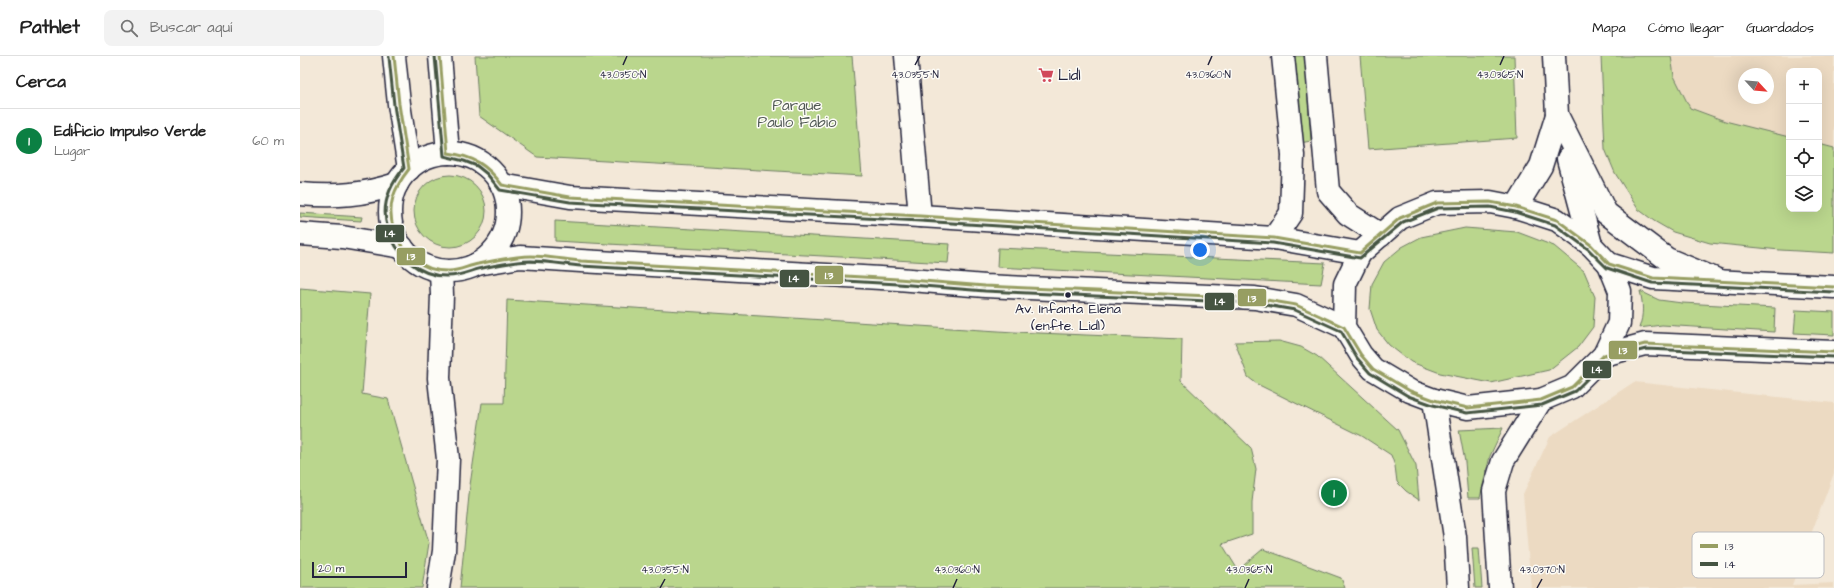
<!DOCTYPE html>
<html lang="es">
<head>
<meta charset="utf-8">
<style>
	:root { --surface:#fff; --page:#f2f2f2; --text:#222; --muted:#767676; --line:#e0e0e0; --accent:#0b8043 }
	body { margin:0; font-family:"Architects Daughter",sans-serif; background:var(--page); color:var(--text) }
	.controls { position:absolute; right:12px; top:12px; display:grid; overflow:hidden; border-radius:8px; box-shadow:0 4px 16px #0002 }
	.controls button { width:36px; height:36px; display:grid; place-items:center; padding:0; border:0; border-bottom:1px solid var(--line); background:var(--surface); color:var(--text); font:20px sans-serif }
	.compass { position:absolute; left:1438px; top:12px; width:36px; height:36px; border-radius:50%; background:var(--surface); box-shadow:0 4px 16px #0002; rotate:116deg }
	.scale { position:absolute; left:12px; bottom:10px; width:95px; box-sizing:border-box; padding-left:4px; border:2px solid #22223b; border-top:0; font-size:11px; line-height:14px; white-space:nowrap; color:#22223b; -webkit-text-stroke:3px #fdfcf7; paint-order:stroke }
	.you { position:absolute; left:900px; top:194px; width:14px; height:14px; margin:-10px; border:3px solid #fff; border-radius:50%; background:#1a73e8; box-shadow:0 0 0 6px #1a73e833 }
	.badge { display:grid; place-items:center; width:26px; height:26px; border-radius:50%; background:var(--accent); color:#fff; font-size:13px; font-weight:700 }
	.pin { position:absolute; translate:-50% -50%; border:2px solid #fff; box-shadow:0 1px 4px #0006 }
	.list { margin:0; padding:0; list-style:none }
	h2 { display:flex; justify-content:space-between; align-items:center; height:52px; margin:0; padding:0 16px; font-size:17px }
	h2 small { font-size:13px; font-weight:400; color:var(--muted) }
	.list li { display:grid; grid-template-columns:26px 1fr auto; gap:12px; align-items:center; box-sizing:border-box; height:64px; padding:0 16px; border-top:1px solid var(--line) }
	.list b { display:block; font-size:15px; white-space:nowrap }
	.list p { margin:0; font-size:13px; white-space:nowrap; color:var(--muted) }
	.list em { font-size:13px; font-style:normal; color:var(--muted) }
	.icon { flex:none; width:22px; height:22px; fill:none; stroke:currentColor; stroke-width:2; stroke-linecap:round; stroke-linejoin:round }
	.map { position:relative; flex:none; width:1534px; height:532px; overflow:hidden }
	header { display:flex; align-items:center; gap:24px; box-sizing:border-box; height:56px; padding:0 20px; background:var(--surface); border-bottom:1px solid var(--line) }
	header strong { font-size:19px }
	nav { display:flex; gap:22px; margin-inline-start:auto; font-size:14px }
	.search { width:280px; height:36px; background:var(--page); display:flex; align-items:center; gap:10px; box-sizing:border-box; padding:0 14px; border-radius:8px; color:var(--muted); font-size:15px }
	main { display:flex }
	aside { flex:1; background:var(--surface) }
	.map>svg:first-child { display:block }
	.built { fill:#ecdac2; fill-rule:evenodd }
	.green { fill:#bad68d; stroke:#6e7c64 }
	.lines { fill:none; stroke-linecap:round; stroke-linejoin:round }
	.minor-casing { stroke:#22223b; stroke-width:25 }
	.minor { stroke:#fdfcf7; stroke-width:22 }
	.bus-1-casing { stroke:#fdfcf7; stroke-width:6 }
	.bus-2-casing { stroke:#fdfcf7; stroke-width:6 }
	.bus-1 { stroke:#979e62; stroke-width:3 }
	.bus-2 { stroke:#455442; stroke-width:3 }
	.ticks { fill:none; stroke:#22223b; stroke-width:1.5 }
	.bus-dot { fill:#22223b; stroke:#fdfcf7; stroke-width:1.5 }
	.labels { text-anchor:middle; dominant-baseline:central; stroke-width:3; stroke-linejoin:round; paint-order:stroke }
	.bus-label { font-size:14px; fill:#22223b; stroke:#fdfcf7 }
	.poi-label { font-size:15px; fill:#22223b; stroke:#fdfcf7; text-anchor:start }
	.park-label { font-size:15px; fill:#505854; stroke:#fdfcf7 }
	.key { fill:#fdfcf7; stroke:#bbbbbf; stroke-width:1 }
	.key-label { font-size:11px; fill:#22223b }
	.ticks-label { font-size:10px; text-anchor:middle; fill:#22223b; stroke:#fdfcf7; stroke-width:3; stroke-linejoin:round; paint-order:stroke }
	.line-badge { stroke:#fdfcf7; stroke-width:1.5 }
	.badge-label { font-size:11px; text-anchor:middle; font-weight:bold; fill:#fff }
</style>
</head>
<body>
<header>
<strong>Pathlet</strong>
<div class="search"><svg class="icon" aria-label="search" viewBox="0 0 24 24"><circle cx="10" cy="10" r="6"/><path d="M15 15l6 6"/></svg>Buscar aquí</div>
<nav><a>Mapa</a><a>Cómo llegar</a><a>Guardados</a></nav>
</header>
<main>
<aside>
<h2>Cerca<small></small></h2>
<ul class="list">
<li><span class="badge">1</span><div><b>Edificio Impulso Verde</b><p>Lugar</p></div><em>60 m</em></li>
</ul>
</aside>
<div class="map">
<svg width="1534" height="532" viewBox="0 0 1534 532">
	<rect width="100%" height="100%" fill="#f3e8d8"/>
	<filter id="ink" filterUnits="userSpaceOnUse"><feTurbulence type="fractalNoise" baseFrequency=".025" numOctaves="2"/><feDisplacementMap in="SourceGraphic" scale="8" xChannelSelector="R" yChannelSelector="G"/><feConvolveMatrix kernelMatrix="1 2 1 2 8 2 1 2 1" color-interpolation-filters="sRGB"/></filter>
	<g filter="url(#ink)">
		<!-- built -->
		<g class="built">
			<path d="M1371,0H1534V92L1519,88V15H1489V81L1425,65L1390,52L1374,20ZM1444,18H1468V42H1444Z"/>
			<polygon points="1334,326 1534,347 1534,417 1492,529 1534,527 1534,532 1231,532 1223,438 1250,381"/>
		</g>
		<!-- green -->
		<g class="green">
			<polygon points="175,0 552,0 562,120 237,101 179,60"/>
			<polygon points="992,0 1005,0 1011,85 1000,87"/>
			<polygon points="1060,0 1214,0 1217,82 1068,93"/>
			<polygon points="1301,0 1371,0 1374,20 1390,52 1425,65 1489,81 1489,153 1519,153 1519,88 1534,92 1534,197 1480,194 1410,187 1373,176 1354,165 1338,153 1315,117 1305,93"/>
			<circle cx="150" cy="155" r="36"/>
			<polygon points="0,157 62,161 61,165 0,161"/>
			<polygon points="255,165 650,188 648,207 255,185"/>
			<polygon points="1165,172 1217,176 1254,190 1284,215 1295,241 1293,271 1278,291 1249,314 1191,327 1140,317 1111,306 1089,289 1077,274 1070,253 1072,228 1084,206 1102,191 1121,181"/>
			<polygon points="698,192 1025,207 1021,228 697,211"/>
			<polygon points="0,232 70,238 62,338 88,343 129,487 122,532 0,532"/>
			<path d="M1340,235L1359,244L1382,247L1475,252L1474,276L1362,269L1339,272C1344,259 1343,247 1340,235Z"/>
			<polygon points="207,244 714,276 882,283 881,325 951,392 956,413 952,446 952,478 922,488 938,514 963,493 1041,522 1045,532 160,532 170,429 182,347 204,347"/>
			<polygon points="1496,254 1534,256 1534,279 1494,277"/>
			<polygon points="979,285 1001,291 1017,300 1098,374 1116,410 1119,444 1106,435 1097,426 1095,410 1091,399 1062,380 957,328 948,321 935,286"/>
			<polygon points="1203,372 1190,400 1180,442 1168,442 1165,406 1159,374"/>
			<polygon points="1172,492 1179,492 1182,532 1175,532"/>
		</g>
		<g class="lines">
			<defs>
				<g id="minor">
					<polyline points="94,0 99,48 109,113"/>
					<polyline points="140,0 148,97"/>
					<polyline points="606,0 620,160"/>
					<polyline points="1016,0 1028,135 1048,158 1081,179"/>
					<polyline points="1254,0 1257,59 1260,72"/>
					<polyline points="1257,59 1306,157 1367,203 1420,225"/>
					<circle cx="149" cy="156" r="59"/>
					<polyline points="1268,103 1291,189"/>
					<polyline points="202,129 270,141 620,160 974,182 1060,197"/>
					<path d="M0,138C36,141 63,139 97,128"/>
					<polygon points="1190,146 1216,151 1257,164 1291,189 1309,208 1320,235 1319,267 1304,299 1272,331 1241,344 1168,352 1134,344 1110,335 1073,313 1061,299 1044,271 1045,228 1060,197 1100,162 1137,147"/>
					<polyline points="1216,151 1241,110 1257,59"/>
					<polyline points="0,178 42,181 102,191"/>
					<polyline points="974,182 991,157 993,99 983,0"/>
					<polyline points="177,208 220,201 281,205 598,223 685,230 955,242 996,249 1044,271"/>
					<polyline points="1309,208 1353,222 1534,231"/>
					<polyline points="1304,299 1345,288 1534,296"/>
					<polyline points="1134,344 1155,481 1158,532"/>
					<polyline points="138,532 144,495 148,403 139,322 142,239 141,215"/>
					<polyline points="1200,532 1194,435 1203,405 1241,344"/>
				</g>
			</defs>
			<!-- minor casing -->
			<use href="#minor" class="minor-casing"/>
			<!-- minor -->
			<use href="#minor" class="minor"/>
			<defs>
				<g id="bus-1">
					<path d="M94,0L99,48L109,113C94,132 86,150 94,174C102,198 123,216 149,215C159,215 168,210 178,208C191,205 204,203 217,201C239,198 260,203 281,205L598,223L685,230L955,242L996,249L1044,271L1061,299L1073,313L1110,335L1134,344L1168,352L1241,344L1272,331L1304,299L1345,288L1534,296"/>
					<path d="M140,0L148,97C173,100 187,109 202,129L270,141L620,160L974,182L1060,197L1100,162L1137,147L1190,146L1216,151L1257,164L1291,189L1309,208L1353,222L1534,231"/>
				</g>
				<g id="bus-2">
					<polyline points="135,0 144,100 164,105 177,110 187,118 200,134 270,146 620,165 973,187 1060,202 1103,166 1138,152 1190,151 1215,156 1255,169 1288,193 1307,212 1352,227 1534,236"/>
					<path d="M89,1L94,49L104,112C89,130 80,150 88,173C97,200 119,221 148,220C159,220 168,216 178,213C191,210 204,208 217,206C238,203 260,208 281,210L598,228L685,235L954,247L995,254L1041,275L1057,302L1070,317L1108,340L1133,349L1167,357L1242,349L1275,335L1307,303L1346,293L1534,301"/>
				</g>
			</defs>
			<!-- bus-1 casing -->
			<use href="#bus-1" class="bus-1-casing"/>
			<!-- bus-2 casing -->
			<use href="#bus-2" class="bus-2-casing"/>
			<!-- bus-1 -->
			<use href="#bus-1" class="bus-1"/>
			<!-- bus-2 -->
			<use href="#bus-2" class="bus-2"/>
		</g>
	</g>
	<!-- ticks -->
	<path class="ticks" d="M323,9L327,0M615,9L620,0M908,9L912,0M1200,9L1204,0M360,532L365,523M653,532L657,523M945,532L949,523M1237,532L1242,523"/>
	<!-- icons -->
	<defs>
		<symbol id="supermarket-bare" viewBox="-9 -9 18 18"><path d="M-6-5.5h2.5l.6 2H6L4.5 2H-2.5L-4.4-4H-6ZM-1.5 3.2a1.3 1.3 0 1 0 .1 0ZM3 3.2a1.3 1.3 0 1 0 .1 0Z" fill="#d1495b" stroke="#fdfcf7" stroke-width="2.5" paint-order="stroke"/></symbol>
	</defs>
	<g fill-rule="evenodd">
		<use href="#supermarket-bare" x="735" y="8" width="22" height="22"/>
	</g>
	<!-- markers -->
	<circle class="bus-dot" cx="768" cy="239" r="3.5"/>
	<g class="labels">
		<!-- bus labels -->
		<g class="bus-label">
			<text x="768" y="253">Av. Infanta Elena<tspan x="768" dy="17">(enfte. Lidl)</tspan></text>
		</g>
		<!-- poi labels -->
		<g class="poi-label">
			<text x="758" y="19">Lidl</text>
		</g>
		<!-- park labels -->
		<g class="park-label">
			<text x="497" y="49">Parque<tspan x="497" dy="17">Paulo Fabio</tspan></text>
		</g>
	</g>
	<!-- legend -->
	<rect x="1392" y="476" width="132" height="46" rx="6" class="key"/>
	<rect x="1400" y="488" width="18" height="4" fill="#979e62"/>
	<rect x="1400" y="506" width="18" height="4" fill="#455442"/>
	<g class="key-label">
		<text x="1425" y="494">1.3</text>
		<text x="1425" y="512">1.4</text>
	</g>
	<g class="ticks-label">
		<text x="323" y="22">43.0350°N</text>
		<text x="615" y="22">43.0355°N</text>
		<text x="908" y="22">43.0360°N</text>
		<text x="1200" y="22">43.0365°N</text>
		<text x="365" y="517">43.0355°N</text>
		<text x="657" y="517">43.0360°N</text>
		<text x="949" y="517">43.0365°N</text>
		<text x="1242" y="517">43.0370°N</text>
	</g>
	<g class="line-badge">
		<rect x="75" y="168" width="30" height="19" rx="4" fill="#455442"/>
		<rect x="96" y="191" width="30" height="19" rx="4" fill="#979e62"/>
		<rect x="514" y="209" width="30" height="20" rx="4" fill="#979e62"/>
		<rect x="479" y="213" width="31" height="19" rx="4" fill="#455442"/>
		<rect x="937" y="232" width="30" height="19" rx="4" fill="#979e62"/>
		<rect x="904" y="236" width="31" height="19" rx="4" fill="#455442"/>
		<rect x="1308" y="284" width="30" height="20" rx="4" fill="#979e62"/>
		<rect x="1282" y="304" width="30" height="19" rx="4" fill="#455442"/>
	</g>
	<g class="badge-label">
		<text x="90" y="181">1.4</text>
		<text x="111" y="204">1.3</text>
		<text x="529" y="223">1.3</text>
		<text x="494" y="226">1.4</text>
		<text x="952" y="246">1.3</text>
		<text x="920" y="249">1.4</text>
		<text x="1323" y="298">1.3</text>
		<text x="1297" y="317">1.4</text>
	</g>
</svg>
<div class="controls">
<button>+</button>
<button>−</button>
<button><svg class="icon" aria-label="locate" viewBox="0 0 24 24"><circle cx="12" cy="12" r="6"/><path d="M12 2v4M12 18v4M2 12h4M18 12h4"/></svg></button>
<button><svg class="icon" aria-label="layers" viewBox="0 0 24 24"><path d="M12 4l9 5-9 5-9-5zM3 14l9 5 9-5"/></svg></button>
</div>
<svg class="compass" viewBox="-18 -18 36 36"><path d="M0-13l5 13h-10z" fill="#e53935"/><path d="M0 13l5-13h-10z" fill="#767676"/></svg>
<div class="scale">20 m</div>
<div class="you"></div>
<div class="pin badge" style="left:1034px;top:437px">1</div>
</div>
</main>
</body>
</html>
